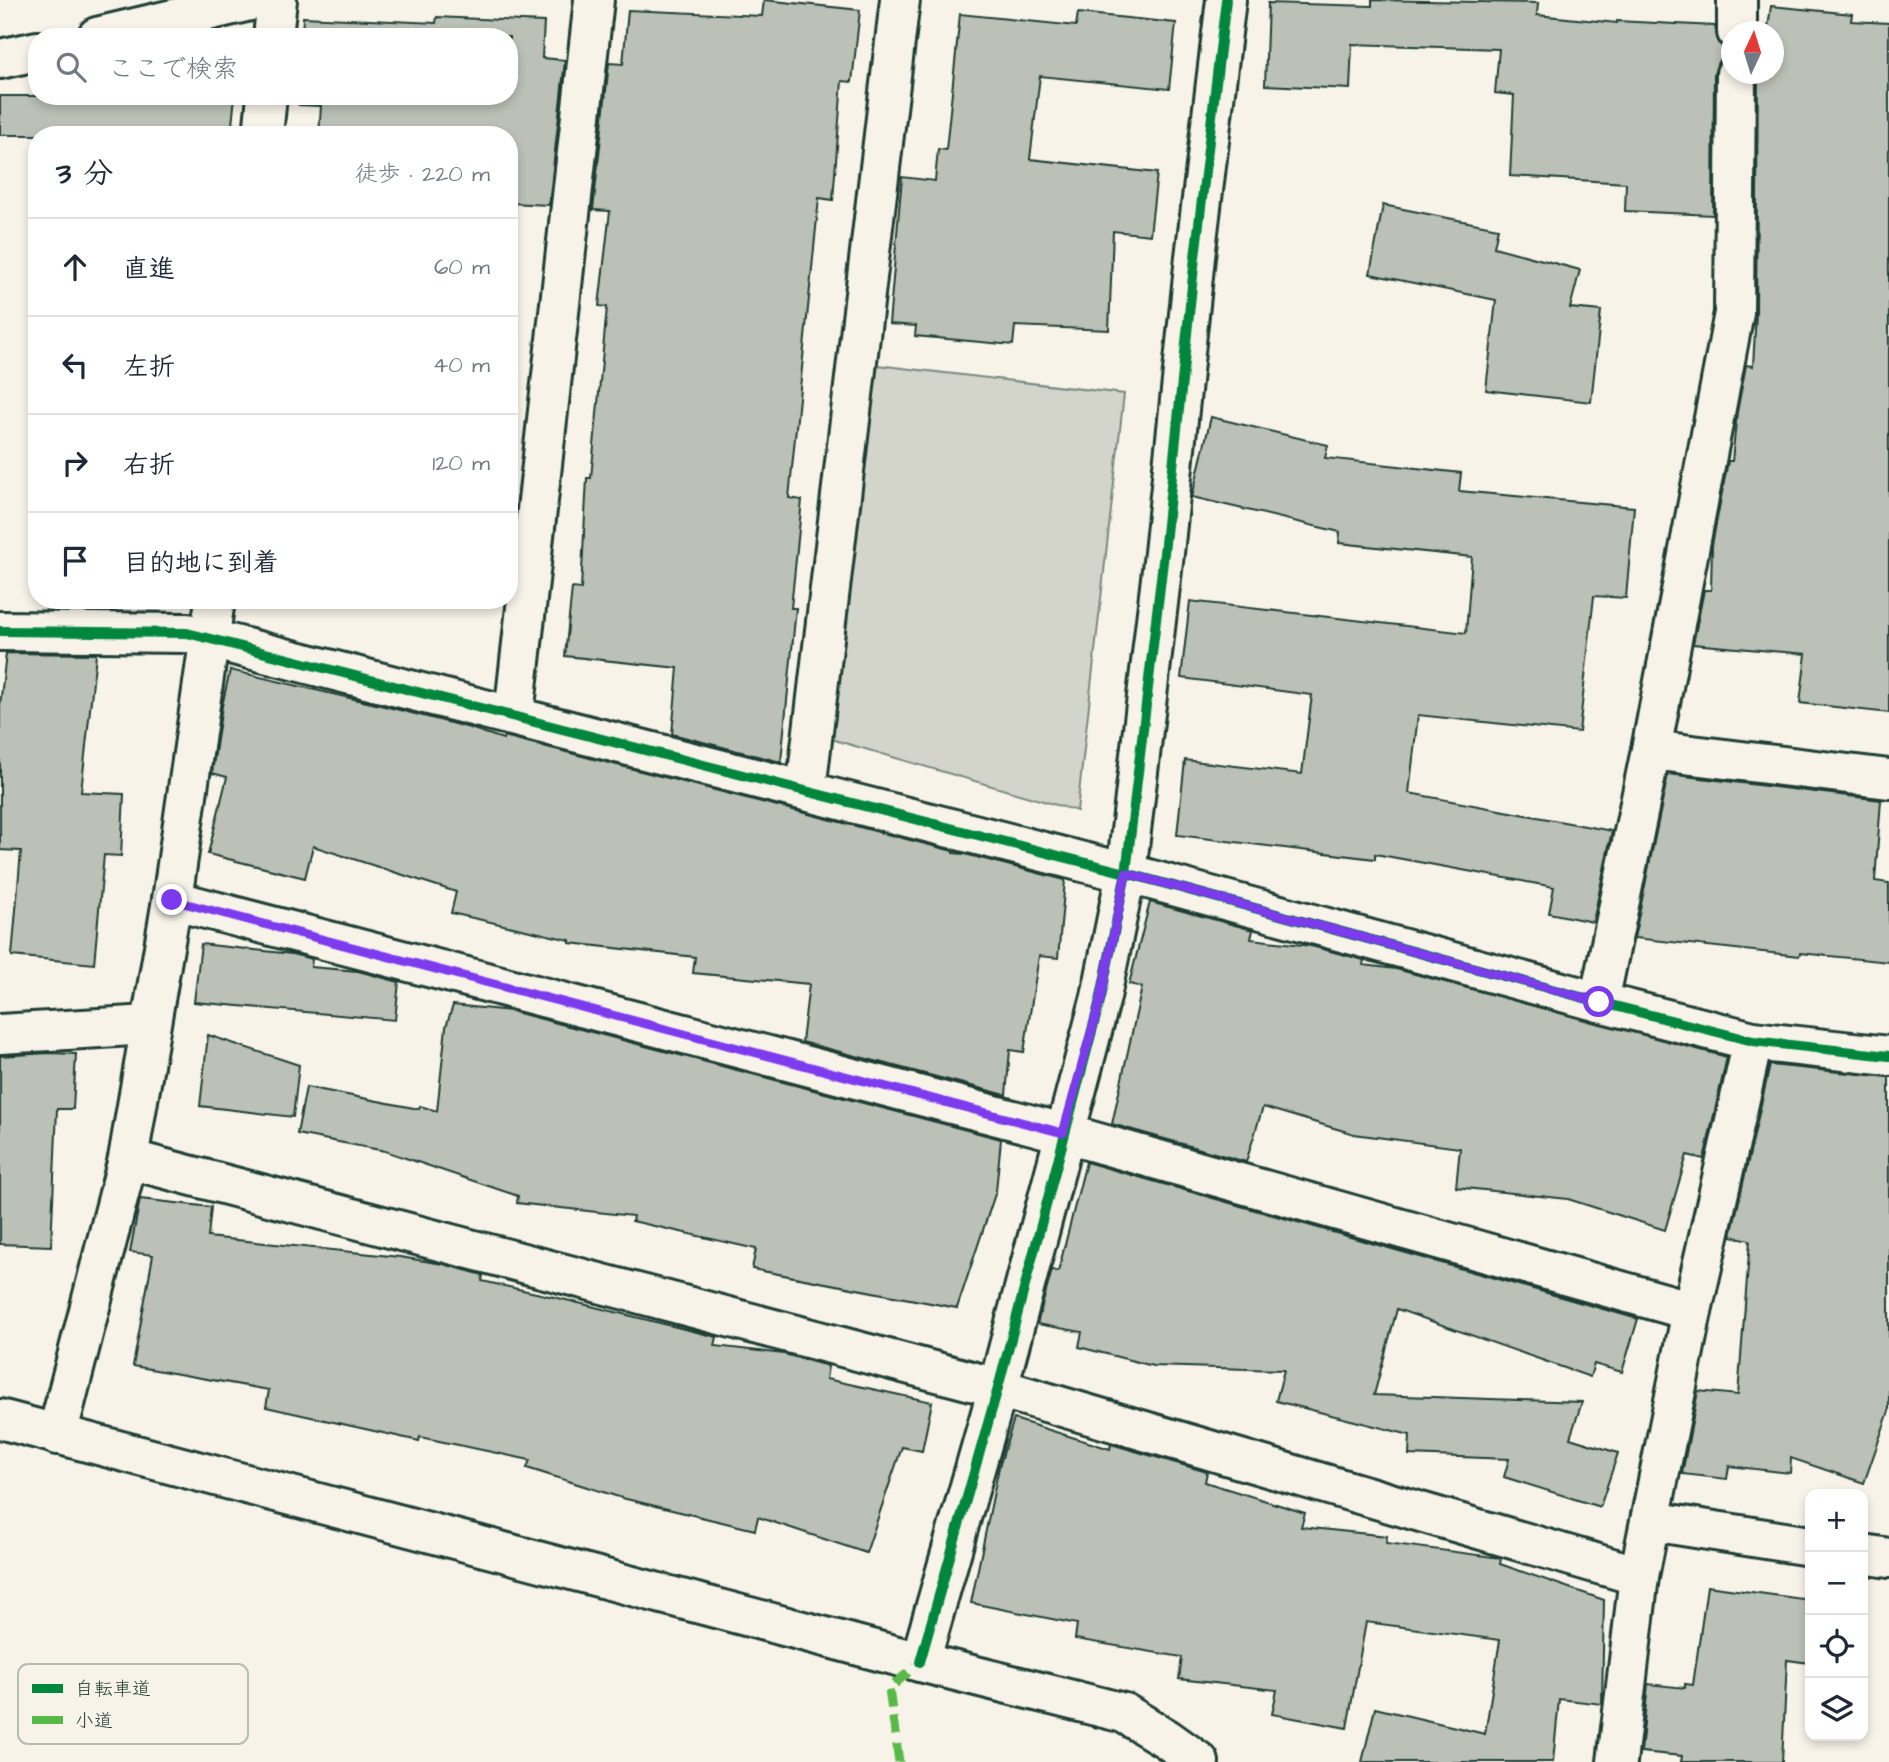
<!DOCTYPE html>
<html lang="ja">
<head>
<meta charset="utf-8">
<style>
	:root { --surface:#fff; --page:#f6f6f7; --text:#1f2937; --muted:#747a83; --line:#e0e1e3 }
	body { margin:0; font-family:"Architects Daughter","Klee One",sans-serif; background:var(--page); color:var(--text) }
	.controls { position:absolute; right:21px; bottom:21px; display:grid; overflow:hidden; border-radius:14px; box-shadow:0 4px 10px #0003 }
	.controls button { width:63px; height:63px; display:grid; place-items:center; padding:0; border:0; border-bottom:2px solid var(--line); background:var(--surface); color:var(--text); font:35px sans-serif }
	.compass { position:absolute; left:1721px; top:21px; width:63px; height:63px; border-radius:50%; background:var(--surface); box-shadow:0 4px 10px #0003; rotate:4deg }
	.stop { position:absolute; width:21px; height:21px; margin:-16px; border:5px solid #7c3aed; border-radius:50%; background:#fff }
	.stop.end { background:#7c3aed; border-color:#fff; box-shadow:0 2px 7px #0008 }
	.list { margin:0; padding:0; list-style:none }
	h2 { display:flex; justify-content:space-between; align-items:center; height:91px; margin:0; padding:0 28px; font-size:30px }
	h2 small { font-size:23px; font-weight:400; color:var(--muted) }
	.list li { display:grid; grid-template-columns:46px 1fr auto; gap:21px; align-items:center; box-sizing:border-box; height:98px; padding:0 28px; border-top:2px solid var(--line) }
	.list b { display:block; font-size:26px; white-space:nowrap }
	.list em { font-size:23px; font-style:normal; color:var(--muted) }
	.icon { flex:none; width:38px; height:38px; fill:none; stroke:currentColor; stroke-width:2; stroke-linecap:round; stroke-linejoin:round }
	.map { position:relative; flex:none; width:1889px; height:1762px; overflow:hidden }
	.search { position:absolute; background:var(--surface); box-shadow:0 4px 10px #0003; left:28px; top:28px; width:490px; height:77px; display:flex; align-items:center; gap:18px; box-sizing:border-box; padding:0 24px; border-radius:28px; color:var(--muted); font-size:26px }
	.panel { position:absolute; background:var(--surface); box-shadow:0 4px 10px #0003; left:28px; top:126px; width:490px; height:483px; border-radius:28px }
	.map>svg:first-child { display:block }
	.green { fill:#d3d5ca; stroke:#79897f; stroke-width:2 }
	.building { fill:#bbc1b6; stroke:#1f3d34; stroke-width:2 }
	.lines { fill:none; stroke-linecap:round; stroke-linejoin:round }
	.minor-casing { stroke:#1f3d34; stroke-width:44 }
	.minor { stroke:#f7f3e8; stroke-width:38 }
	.quiet { stroke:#58b947; stroke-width:9; stroke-dasharray:18 9; stroke-linecap:butt }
	.cycleway-casing { stroke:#f7f3e8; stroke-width:15 }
	.cycleway { stroke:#00873e; stroke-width:10 }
	.route { stroke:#7c3aed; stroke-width:9 }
	.key { fill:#f7f3e8; stroke:#b6bcb2; stroke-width:2 }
	.key-label { font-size:19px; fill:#1f3d34 }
</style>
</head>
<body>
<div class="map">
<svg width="1889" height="1762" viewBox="0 0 1889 1762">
	<rect width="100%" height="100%" fill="#f7f3e8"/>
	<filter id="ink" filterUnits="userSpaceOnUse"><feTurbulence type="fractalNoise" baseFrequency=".0143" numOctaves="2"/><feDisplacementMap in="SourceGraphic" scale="14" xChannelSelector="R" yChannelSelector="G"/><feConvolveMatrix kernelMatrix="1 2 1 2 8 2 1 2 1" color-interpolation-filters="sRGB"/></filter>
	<g filter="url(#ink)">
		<!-- green -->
		<polygon class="green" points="877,365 1124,394 1077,811 831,739"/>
		<!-- building -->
		<g class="building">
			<polygon points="764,0 860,10 852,82 842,81 833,200 819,198 789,498 802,500 791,608 796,608 781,762 672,734 678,668 565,656 572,588 581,589 587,478 591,478 607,307 599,306 610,211 593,210 609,63 623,64 628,10 762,16"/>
			<polygon points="1372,0 1538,3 1537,15 1617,23 1617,21 1715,26 1718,43 1732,53 1725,55 1718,62 1714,74 1713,215 1625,211 1626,183 1510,176 1514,95 1495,93 1499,49 1352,44 1350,89 1265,85 1268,3 1372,6"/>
			<polygon points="1771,6 1852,14 1851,21 1889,23 1889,713 1800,703 1806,654 1693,644 1704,590 1711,590 1712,545 1728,461 1732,461 1737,412 1746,365 1753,366 1756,313 1758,74 1774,74 1774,32 1759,32 1759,28 1768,28"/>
			<polygon points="1078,13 1176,23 1169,89 1040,76 1030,159 1157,173 1150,235 1113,231 1109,330 1015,326 1013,345 915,336 916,326 889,324 902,177 935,181 938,149 946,150 960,14 1076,26"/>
			<polygon points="303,17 436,23 437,17 544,22 542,58 565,60 549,205 509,203 509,135 319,135 321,106 299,105 299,96 509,96 509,37 302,37"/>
			<polygon points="0,96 235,96 231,135 0,135"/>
			<polygon points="1383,205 1498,228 1494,247 1580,270 1570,308 1601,311 1591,402 1486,390 1496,300 1370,274"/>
			<polygon points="1211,417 1328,445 1325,458 1461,473 1459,491 1634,507 1626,598 1594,596 1579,732 1418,715 1409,793 1612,831 1593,922 1549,913 1554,887 1375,854 1375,859 1177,835 1185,760 1302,774 1312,695 1181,678 1190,601 1466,633 1472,557 1339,543 1340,532 1192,497"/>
			<polygon points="6,653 96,654 81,792 124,794 121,856 104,855 94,964 12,956 21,851 0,850 0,706"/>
			<polygon points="230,670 384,706 470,728 503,739 504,736 953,851 953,853 965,854 1065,880 1058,958 1039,956 1024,1052 1010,1050 1006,1095 802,1042 809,984 693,973 695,957 570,943 570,940 451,913 456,892 313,846 305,878 208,854 227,777 212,773 222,706"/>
			<polygon points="1668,774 1881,800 1875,881 1889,883 1889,962 1800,953 1799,956 1634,938"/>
			<polygon points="1150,902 1253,930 1251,939 1311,946 1364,960 1363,965 1396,969 1727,1057 1704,1159 1687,1155 1665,1230 1568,1199 1456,1187 1460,1148 1354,1134 1263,1107 1246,1162 1112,1124 1142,987 1129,984"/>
			<polygon points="201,944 292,954 312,959 311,967 358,971 399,982 395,1020 194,1002"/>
			<polygon points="453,1005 511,1011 1001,1139 996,1191 957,1308 752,1269 756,1249 632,1221 633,1216 517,1203 518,1196 385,1151 297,1134 306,1087 419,1109 420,1106 437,1111 446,1027"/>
			<polygon points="208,1035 299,1065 293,1117 200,1106"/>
			<polygon points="49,1053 76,1054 73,1109 57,1109 51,1246 0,1244 0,1056"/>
			<polygon points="1770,1065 1889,1077 1889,1411 1864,1483 1791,1458 1790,1473 1729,1466 1727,1479 1682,1474 1698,1391 1738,1395 1750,1240 1731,1236"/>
			<polygon points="1086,1162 1638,1319 1622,1372 1594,1364 1590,1377 1397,1309 1374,1395 1582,1402 1570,1438 1618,1453 1600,1507 1504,1477 1509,1459 1409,1455 1410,1435 1276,1401 1284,1370 1153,1366 1079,1347 1082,1332 1037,1324 1052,1270 1058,1272"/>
			<polygon points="140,1199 211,1207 208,1237 400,1257 443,1264 483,1275 482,1281 554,1297 717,1337 715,1346 784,1354 828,1366 826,1379 932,1402 922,1451 902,1447 866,1553 758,1517 755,1530 622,1498 527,1468 530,1460 420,1437 419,1441 266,1407 269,1390 133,1366 153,1255 130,1252"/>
			<polygon points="1014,1419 1110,1449 1111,1444 1207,1472 1205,1482 1305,1513 1301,1527 1387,1536 1386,1543 1501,1558 1500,1564 1604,1600 1602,1704 1559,1699 1553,1762 1362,1762 1375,1708 1485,1734 1500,1640 1366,1622 1347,1728 1272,1714 1277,1690 1179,1679 1182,1657 1075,1639 1077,1624 971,1603 999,1467"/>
			<polygon points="1707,1586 1810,1600 1810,1663 1787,1660 1782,1762 1681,1762 1682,1756 1641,1752 1648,1684 1685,1688 1685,1684 1693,1685"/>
		</g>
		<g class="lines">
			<defs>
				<g id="minor">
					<polyline points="1737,32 1737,0"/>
					<polyline points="97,37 254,0"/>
					<polyline points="273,37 277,0"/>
					<polyline points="0,59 37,51"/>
					<polyline points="263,135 267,96"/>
					<polyline points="0,631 187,633 1126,873 1599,1002 1753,1041 1889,1056"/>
					<polyline points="514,715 594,0"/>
					<polyline points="1651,750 1889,779"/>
					<polyline points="806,790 900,0"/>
					<polyline points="172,900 1063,1133 1692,1311"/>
					<polyline points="1599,1002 1651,750 1734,313 1736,74"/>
					<polyline points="0,1034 149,1025"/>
					<polyline points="128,1159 998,1388 1639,1576"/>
					<polyline points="0,1419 920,1662 1124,1713 1167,1739 1199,1762"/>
					<polyline points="57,1435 128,1159 172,900 215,600"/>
					<polyline points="1651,1521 1810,1546"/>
					<polyline points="1863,1554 1889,1558"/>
					<polyline points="920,1662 998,1388 1101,997 1126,873 1164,553 1195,257 1226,0"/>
					<polyline points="1617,1762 1639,1576 1692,1311 1753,1041"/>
				</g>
			</defs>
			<!-- minor casing -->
			<use href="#minor" class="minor-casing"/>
			<!-- minor -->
			<use href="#minor" class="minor"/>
			<!-- quiet -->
			<polyline class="quiet" points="899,1762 889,1689 920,1662"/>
			<defs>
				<g id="cycleway">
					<polyline points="0,631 187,633 1126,873 1599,1002 1753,1041 1889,1056"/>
					<polyline points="920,1662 998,1388 1101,997 1126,873 1164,553 1195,257 1226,0"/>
				</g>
			</defs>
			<!-- cycleway casing -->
			<use href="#cycleway" class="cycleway-casing"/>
			<!-- cycleway -->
			<use href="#cycleway" class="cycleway"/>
		</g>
	</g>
	<g class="lines" filter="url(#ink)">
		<!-- route -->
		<polyline class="route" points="172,900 1063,1133 1101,997 1126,873 1599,1002"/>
	</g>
	<!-- legend -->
	<rect x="18" y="1664" width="230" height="80" rx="10" class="key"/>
	<rect x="32" y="1684" width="31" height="9" fill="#00873e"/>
	<rect x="32" y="1716" width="31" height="8" fill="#58b947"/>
	<g class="key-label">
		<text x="75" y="1695">自転車道</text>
		<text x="75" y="1727">小道</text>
	</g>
</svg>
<div class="controls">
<button>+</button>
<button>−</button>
<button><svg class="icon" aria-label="locate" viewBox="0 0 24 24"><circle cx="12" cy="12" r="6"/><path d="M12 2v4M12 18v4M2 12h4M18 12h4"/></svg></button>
<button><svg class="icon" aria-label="layers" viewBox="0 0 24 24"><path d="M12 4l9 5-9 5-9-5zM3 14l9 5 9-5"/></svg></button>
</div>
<svg class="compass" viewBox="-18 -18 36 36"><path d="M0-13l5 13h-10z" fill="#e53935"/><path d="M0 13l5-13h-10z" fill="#747a83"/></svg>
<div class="stop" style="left:1599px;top:1002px"></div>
<div class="stop end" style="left:172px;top:900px"></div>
<div class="search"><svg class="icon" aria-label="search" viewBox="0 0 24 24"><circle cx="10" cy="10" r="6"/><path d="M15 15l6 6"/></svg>ここで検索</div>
<section class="panel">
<h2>3 分<small>徒歩 · 220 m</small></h2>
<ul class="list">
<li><svg class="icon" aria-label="ahead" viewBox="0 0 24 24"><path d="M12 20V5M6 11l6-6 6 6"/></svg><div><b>直進</b></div><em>60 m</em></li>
<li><svg class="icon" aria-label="left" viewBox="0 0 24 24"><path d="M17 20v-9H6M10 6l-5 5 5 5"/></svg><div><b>左折</b></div><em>40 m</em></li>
<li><svg class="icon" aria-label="right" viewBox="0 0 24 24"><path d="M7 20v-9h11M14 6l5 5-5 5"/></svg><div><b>右折</b></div><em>120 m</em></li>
<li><svg class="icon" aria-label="arrive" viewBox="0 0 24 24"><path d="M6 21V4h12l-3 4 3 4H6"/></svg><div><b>目的地に到着</b></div></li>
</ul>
</section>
</div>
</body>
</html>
